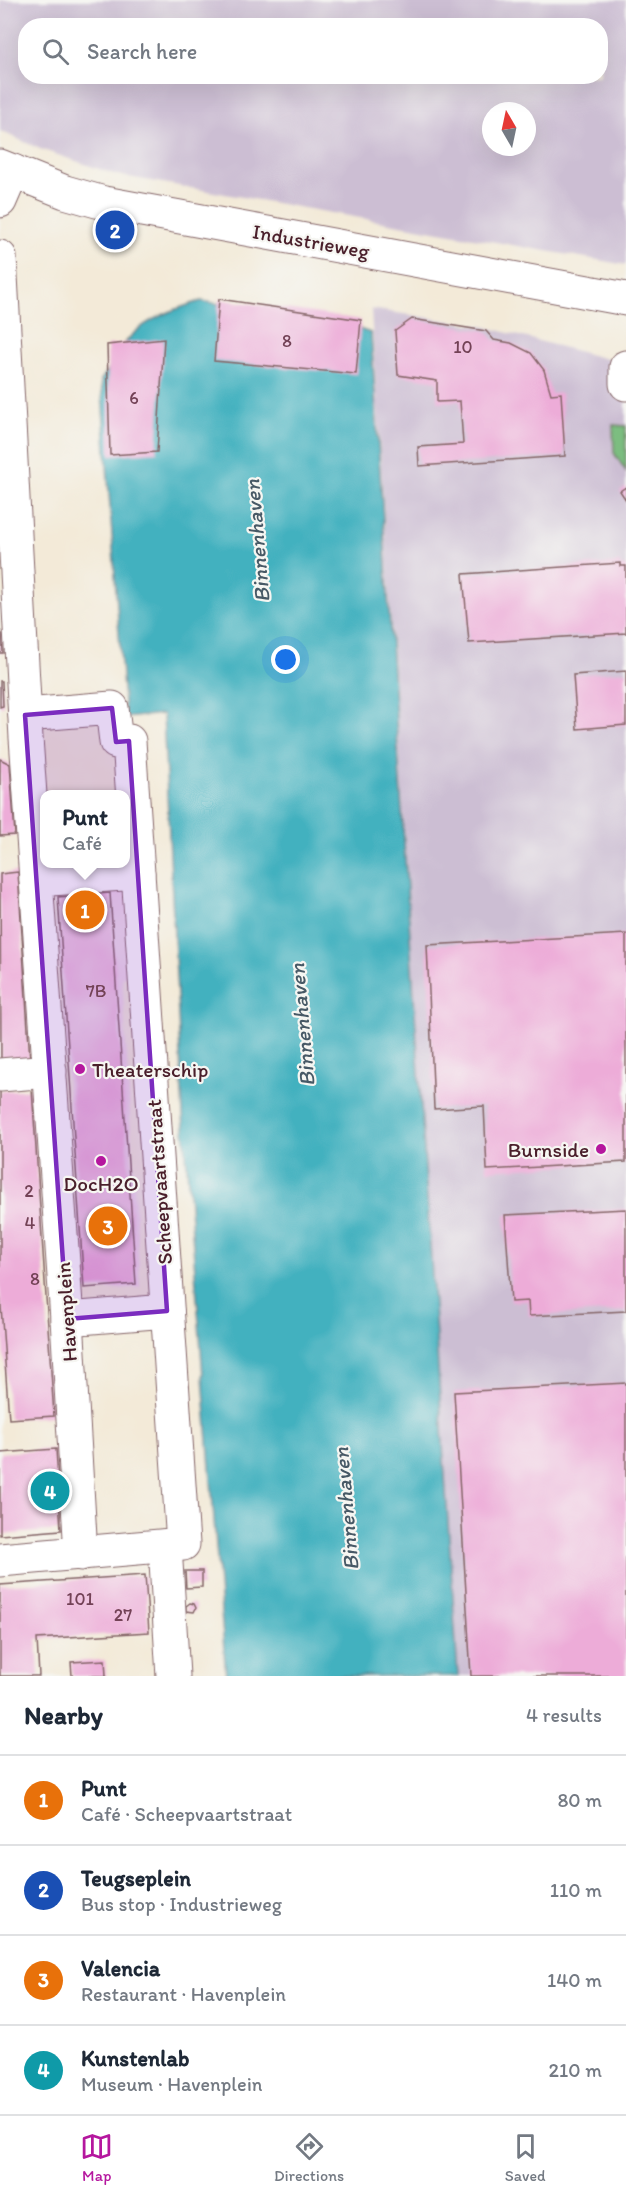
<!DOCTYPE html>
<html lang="en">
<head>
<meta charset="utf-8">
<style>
	:root { --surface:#fff; --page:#f6f6f7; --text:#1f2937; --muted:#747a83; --line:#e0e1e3; --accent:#b5179e }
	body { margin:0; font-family:Itim,sans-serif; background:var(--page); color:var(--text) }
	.compass { position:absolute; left:482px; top:102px; width:54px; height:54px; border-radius:50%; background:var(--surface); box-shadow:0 6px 24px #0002; rotate:351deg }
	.you { position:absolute; left:286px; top:660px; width:21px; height:21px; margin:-15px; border:4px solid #fff; border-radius:50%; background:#1a73e8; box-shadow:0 0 0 9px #1a73e833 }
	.badge { display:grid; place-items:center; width:39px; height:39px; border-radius:50%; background:var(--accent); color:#fff; font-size:20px; font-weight:700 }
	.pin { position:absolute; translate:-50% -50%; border:3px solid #fff; box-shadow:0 2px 6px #0006 }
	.popup { position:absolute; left:40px; top:790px; width:90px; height:78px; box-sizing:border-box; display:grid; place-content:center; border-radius:12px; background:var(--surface); filter:drop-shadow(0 2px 4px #0005); font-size:20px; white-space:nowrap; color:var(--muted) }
	.popup b { font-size:22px; color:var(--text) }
	.popup::after { content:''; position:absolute; left:50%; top:100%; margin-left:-12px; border:12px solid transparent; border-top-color:var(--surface) }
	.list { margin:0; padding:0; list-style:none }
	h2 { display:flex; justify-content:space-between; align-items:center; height:78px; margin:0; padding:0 24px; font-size:26px }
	h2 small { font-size:20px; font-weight:400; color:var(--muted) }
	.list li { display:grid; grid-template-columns:39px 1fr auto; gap:18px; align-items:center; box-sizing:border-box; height:90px; padding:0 24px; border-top:2px solid var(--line) }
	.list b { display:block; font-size:22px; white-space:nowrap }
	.list p { margin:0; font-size:20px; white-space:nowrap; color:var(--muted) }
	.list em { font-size:20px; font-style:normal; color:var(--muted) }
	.icon { flex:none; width:33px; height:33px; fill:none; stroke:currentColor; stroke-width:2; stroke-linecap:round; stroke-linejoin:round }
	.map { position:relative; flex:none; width:626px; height:1676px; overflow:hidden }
	.search { position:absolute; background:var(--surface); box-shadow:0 6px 24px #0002; left:18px; right:18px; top:18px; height:66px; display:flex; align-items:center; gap:15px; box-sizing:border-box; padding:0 21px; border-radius:24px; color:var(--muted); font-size:22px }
	.sheet { height:438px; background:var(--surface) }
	nav { display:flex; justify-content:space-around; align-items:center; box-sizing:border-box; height:84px; border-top:2px solid var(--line); background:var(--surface); font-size:16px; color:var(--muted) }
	nav a { display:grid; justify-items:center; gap:3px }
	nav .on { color:var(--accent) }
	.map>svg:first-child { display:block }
	.built { fill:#eed0e7 }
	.industrial { fill:#ccbed3; fill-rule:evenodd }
	.forest { fill:#7bbd80; stroke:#626e56; stroke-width:1.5 }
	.water { fill:#43b1bf; stroke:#466875; stroke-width:1.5 }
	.building { fill:#edacd8 }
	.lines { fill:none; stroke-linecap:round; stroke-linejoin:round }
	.minor-casing { stroke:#856668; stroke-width:35 }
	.minor { stroke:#fff; stroke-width:33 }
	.marked { fill:#7b2cbf; fill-opacity:0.2; stroke:#7b2cbf; stroke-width:4.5; stroke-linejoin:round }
	.poi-dot { fill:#b5179e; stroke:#f6f6f2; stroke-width:2 }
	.labels { text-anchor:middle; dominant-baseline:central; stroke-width:4.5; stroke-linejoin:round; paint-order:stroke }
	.number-label { font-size:18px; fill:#734256 }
	.street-label { font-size:21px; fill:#4a1f2b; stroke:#f6f6f2 }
	.poi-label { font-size:21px; fill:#4a1f2b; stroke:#f6f6f2; text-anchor:start }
	.water-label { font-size:22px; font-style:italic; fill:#475966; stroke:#f6f6f2 }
</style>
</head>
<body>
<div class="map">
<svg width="626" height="1676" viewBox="0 0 626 1676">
	<rect width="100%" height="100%" fill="#f6f6f2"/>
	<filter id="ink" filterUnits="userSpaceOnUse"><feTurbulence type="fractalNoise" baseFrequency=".0167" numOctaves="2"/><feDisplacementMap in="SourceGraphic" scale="12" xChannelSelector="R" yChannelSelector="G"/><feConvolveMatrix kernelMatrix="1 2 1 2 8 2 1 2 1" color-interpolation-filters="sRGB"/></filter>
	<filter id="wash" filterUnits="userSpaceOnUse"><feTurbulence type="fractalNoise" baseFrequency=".008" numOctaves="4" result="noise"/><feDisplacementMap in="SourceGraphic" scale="24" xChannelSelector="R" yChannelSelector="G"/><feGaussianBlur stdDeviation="1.35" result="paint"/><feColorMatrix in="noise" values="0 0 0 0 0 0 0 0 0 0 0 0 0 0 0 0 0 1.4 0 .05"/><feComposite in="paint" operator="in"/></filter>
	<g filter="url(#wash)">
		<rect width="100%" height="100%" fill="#f3ead8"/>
		<!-- built -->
		<polygon class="built" points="134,889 140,975 122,976 140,1287 81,1291 54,893"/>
		<!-- industrial -->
		<g class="industrial">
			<path d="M0,0H626V265L117,175L40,149L0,131ZM26,26H600V76H26ZM491,111H527V147H491Z"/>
			<polygon points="371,309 482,326 626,364 626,1676 458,1676"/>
		</g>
		<!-- forest -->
		<polygon class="forest" points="613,425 626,426 626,471 614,453"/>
		<!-- water -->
		<path class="water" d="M201,301L344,324L371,333L458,1676H226L183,1115L163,714L125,718L101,380C111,366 119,350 130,337C148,318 177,308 201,301Z"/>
		<g id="blocks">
			<!-- building -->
			<g class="building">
				<polygon points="219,299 361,320 356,374 214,361"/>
				<polygon points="412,319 486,331 494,340 511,343 531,353 544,370 551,394 561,393 565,456 419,466 418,447 463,444 460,401 437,402 437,381 398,375 395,331"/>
				<polygon points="164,339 157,452 110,455 107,345"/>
				<polygon points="626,487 626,500 620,491"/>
				<polygon points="620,563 620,566 626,566 626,633 469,643 463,574"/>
				<polygon points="0,634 2,634 3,653 0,653"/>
				<polygon points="626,671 626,725 577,729 573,675"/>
				<polygon points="0,681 2,681 3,706 0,707"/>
				<polygon points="0,759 10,764 15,835 0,836"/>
				<polygon points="18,872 30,1061 1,1063 0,874"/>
				<polygon points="110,893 136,1284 84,1288 58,897"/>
				<polygon points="626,934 626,1162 487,1170 484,1106 434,1109 427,945"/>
				<polygon points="32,1089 54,1416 9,1419 0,1292 0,1091"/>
				<polygon points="626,1209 626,1311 529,1316 528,1301 511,1302 505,1215"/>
				<polygon points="626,1383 626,1676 471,1676 454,1392"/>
				<polygon points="56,1449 61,1530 0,1535 0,1453"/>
				<polygon points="185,1571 202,1571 202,1587 186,1588"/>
				<polygon points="145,1575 149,1632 37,1639 39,1676 0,1676 0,1585"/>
				<polygon points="190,1603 194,1604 196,1608 194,1612 186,1611 186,1606"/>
				<polygon points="105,1660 106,1676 72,1676 71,1662"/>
			</g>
		</g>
	</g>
	<g filter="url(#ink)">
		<use href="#blocks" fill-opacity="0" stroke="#856668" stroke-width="1.5"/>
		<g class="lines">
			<defs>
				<g id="minor">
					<polyline points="0,166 65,192 104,203 626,299"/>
					<polyline points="0,201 13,171"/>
					<polyline points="0,257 26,738 67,1319 81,1554"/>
					<polyline points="626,367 626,384"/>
					<polyline points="25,715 112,708 116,742 129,741 138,873"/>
					<polyline points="0,1075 50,1071"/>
					<polyline points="67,1319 167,1311"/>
					<polyline points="165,1546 173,1676"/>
					<polyline points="0,1560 183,1544 138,873 36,880"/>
				</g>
			</defs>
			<!-- minor casing -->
			<use href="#minor" class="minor-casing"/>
			<!-- minor -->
			<use href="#minor" class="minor"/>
		</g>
	</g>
	<!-- marked area -->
	<path class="marked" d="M112,708L116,742L129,741L167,1311L67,1319L25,715Z"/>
	<!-- markers -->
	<g class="poi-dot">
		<circle cx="80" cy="1069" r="6"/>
		<circle cx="601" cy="1149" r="6"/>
		<circle cx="101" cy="1161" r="6"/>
	</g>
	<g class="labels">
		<!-- number labels -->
		<g class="number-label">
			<text x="287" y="341">8</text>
			<text x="463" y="347">10</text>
			<text x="134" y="398">6</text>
			<text x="96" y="991">7B</text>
			<text x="29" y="1191">2</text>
			<text x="30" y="1223">4</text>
			<text x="35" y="1279">8</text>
			<text x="80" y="1599">101</text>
			<text x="123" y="1615">27</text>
		</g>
		<!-- street labels -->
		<g class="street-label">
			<text transform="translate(311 241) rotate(10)">Industrieweg</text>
			<text transform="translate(159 1182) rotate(-94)">Scheepvaartstraat</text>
			<text transform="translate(66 1312) rotate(-94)">Havenplein</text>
		</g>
		<!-- poi labels -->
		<g class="poi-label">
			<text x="92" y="1069">Theaterschip</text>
			<text x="589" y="1149" text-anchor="end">Burnside</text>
			<text x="101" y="1183" text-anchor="middle">DocH2O</text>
		</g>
		<!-- water labels -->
		<g class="water-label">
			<text transform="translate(257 541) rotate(-95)">Binnenhaven</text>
			<text transform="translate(302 1025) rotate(-95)">Binnenhaven</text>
			<text transform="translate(346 1509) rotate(-95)">Binnenhaven</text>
		</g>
	</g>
</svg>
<svg class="compass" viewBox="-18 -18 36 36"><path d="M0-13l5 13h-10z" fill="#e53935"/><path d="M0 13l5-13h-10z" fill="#747a83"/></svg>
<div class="you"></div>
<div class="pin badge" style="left:85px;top:910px;background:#e8710a">1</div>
<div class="popup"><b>Punt</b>Café</div>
<div class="pin badge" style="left:115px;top:230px;background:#1a4fb4">2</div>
<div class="pin badge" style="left:108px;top:1226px;background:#e8710a">3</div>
<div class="pin badge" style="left:50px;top:1491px;background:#0f9aa8">4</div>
<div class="search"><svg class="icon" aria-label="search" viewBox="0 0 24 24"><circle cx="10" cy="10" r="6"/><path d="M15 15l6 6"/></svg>Search here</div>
</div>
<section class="sheet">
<h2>Nearby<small>4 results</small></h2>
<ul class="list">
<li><span class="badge" style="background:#e8710a">1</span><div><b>Punt</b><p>Café · Scheepvaartstraat</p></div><em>80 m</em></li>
<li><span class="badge" style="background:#1a4fb4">2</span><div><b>Teugseplein</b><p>Bus stop · Industrieweg</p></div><em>110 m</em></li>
<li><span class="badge" style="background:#e8710a">3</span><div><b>Valencia</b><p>Restaurant · Havenplein</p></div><em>140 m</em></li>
<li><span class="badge" style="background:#0f9aa8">4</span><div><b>Kunstenlab</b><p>Museum · Havenplein</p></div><em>210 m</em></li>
</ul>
</section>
<nav>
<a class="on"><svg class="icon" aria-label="map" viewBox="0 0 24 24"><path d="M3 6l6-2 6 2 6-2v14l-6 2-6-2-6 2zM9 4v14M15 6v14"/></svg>Map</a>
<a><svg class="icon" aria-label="directions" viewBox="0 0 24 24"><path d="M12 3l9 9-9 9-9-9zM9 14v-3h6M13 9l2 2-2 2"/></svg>Directions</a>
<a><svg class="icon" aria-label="saved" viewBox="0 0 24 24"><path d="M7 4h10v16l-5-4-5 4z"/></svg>Saved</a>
</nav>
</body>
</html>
